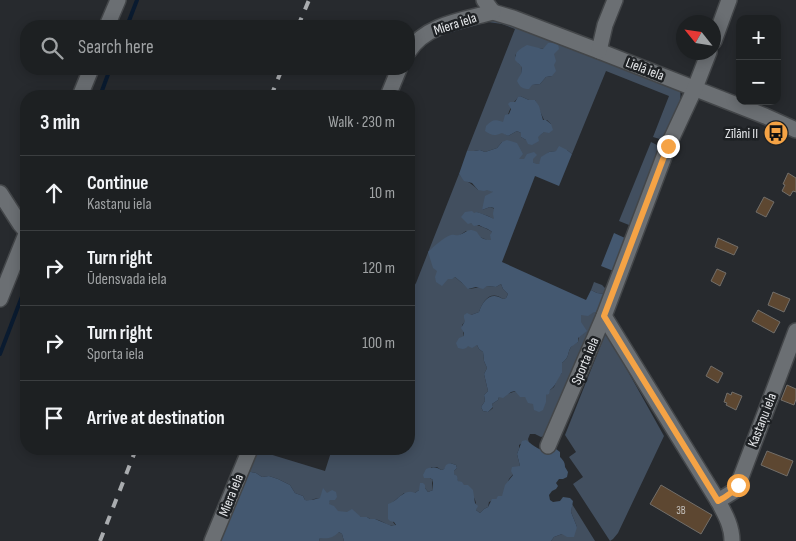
<!DOCTYPE html>
<html lang="en">
<head>
<meta charset="utf-8">
<style>
	:root { --surface:#1d2022; --page:#25282a; --text:#f1f3f6; --muted:#a0a3a5; --line:#3b3e40 }
	body { margin:0; font-family:"Sofia Sans Condensed",sans-serif; background:var(--page); color:var(--text) }
	.controls { position:absolute; right:15px; top:15px; display:grid; overflow:hidden; border-radius:10px; box-shadow:0 2px 12px #0003 }
	.controls button { width:45px; height:45px; display:grid; place-items:center; padding:0; border:0; border-bottom:1px solid var(--line); background:var(--surface); color:var(--text); font:25px sans-serif }
	.compass { position:absolute; left:676px; top:15px; width:45px; height:45px; border-radius:50%; background:var(--surface); box-shadow:0 2px 12px #0003; rotate:300deg }
	.stop { position:absolute; width:15px; height:15px; margin:-11px; border:4px solid #f5a345; border-radius:50%; background:#fff }
	.stop.end { background:#f5a345; border-color:#fff; box-shadow:0 1px 5px #0008 }
	.list { margin:0; padding:0; list-style:none }
	h2 { display:flex; justify-content:space-between; align-items:center; height:65px; margin:0; padding:0 20px; font-size:21px }
	h2 small { font-size:16px; font-weight:400; color:var(--muted) }
	.list li { display:grid; grid-template-columns:32px 1fr auto; gap:15px; align-items:center; box-sizing:border-box; height:75px; padding:0 20px; border-top:1px solid var(--line) }
	.list b { display:block; font-size:19px; white-space:nowrap }
	.list p { margin:0; font-size:16px; white-space:nowrap; color:var(--muted) }
	.list em { font-size:16px; font-style:normal; color:var(--muted) }
	.icon { flex:none; width:28px; height:28px; fill:none; stroke:currentColor; stroke-width:2; stroke-linecap:round; stroke-linejoin:round }
	.map { position:relative; flex:none; width:796px; height:541px; overflow:hidden }
	.search { position:absolute; background:var(--surface); box-shadow:0 2px 12px #0003; left:20px; top:20px; width:395px; height:55px; display:flex; align-items:center; gap:12px; box-sizing:border-box; padding:0 18px; border-radius:20px; color:var(--muted); font-size:19px }
	.panel { position:absolute; background:var(--surface); box-shadow:0 2px 12px #0003; left:20px; top:90px; width:395px; height:365px; border-radius:20px }
	.map>svg:first-child { display:block }
	.green { fill:#424f5f; fill-rule:evenodd }
	.forest { fill:#445870 }
	.lines { fill:none; stroke-linecap:round; stroke-linejoin:round }
	.stream { stroke:#0a1b30; stroke-width:4 }
	.building { fill:#5d4731; stroke:#726e69 }
	.minor-casing { stroke:#434649; stroke-width:18 }
	.minor { stroke:#6b6f73; stroke-width:15 }
	.rail { stroke:#a9acaf; stroke-width:4; stroke-dasharray:9 9; stroke-linecap:butt }
	.route { stroke:#f5a345; stroke-width:6 }
	.labels { text-anchor:middle; dominant-baseline:central; stroke-width:5; stroke-linejoin:round; paint-order:stroke }
	.number-label { font-size:11px; fill:#c4c0bc }
	.street-label { font-size:14px; fill:#e6e8eb; stroke:#1e2124 }
	.poi-label { font-size:14px; fill:#e6e8eb; stroke:#1e2124; text-anchor:end }
</style>
</head>
<body>
<div class="map">
<svg width="796" height="541" viewBox="0 0 796 541">
	<rect width="100%" height="100%" fill="#272a2e"/>
	<!-- green -->
	<g class="green">
		<path d="M485,20H497L506,21L680,91C683,103 671,130 663,140L653,137L669,96L606,71L572,154L567,150L549,152L539,164L536,165L533,162L532,159H519L502,142L497,148L485,152L480,150L474,151H467L515,29L502,24L488,22L445,34L431,40L433,34ZM537,48L544,49L552,76L546,77L540,84L532,85L521,75L522,66L519,64L515,56L516,54ZM520,96L529,100H535L544,120H547L551,124C540,136 541,136 526,140L521,137V133L517,131L508,136L502,132C506,121 510,103 520,96Z"/>
		<polygon points="651,142 661,147 634,227 619,221"/>
		<path d="M459,174C465,182 471,182 478,190L487,189L494,192L482,210L490,207L495,209L494,220C489,215 483,215 477,212L471,223C477,225 487,228 492,232L491,240H487L466,231L460,235L438,271L448,279L455,277L469,289L487,286L496,287L501,284L503,289L508,294L506,298L503,299C491,290 483,300 479,312L471,315L462,325L464,337L468,346L477,345L479,349L483,352L484,361L487,368L484,374L488,391L484,395L485,401L481,407L483,411L488,412L493,408L492,404L498,400L499,397L516,391L525,397L546,402V395L550,390L554,387L558,377L562,373V363C570,357 567,353 571,347C572,345 576,343 578,342L581,322V314L605,294L597,293L591,290L594,282L602,285L608,291L547,435L541,437L535,434H530L528,439L529,443L526,441L519,445V449L517,454L520,466L509,479L503,496L489,502L488,507L484,509L480,513L476,510C478,501 472,493 465,487C463,485 460,484 458,481C457,479 456,476 454,474V471L457,468L456,465L450,463L444,469L441,470L437,467H431L430,478L433,480L432,483L433,490L428,492L425,488L419,490L415,493H404L393,502V522L396,526C387,527 381,518 370,519L367,517H361L347,512H338L328,504L330,500C322,499 316,497 310,501L305,500L303,496L295,493L290,485L278,479L269,476L262,477L256,473L246,471L255,449H268L266,453L325,471L332,449H409V294L416,283Z"/>
		<polygon points="606,332 664,436 618,533 613,539 610,541 573,484 583,477 569,457 576,452 565,435"/>
		<polygon points="572,504 595,541 551,541 554,537 562,534 577,527 571,512"/>
		<polygon points="339,532 342,534 344,541 319,541 320,538"/>
	</g>
	<!-- forest -->
	<g class="forest">
		<path d="M548,43H554L558,44L559,49L554,54L556,61L554,65L556,71L552,76L546,77L540,84L532,85L529,89C522,89 520,87 517,81L519,77L521,74L522,67L515,60C515,51 520,49 527,45L543,49Z"/>
		<path d="M520,96L529,100H535L539,106L543,120H546L551,124L553,130L549,133L544,132L538,137L539,141L532,145L528,144L526,140L521,137V133L517,131L508,136L502,133C495,136 492,136 485,131L486,126C492,120 494,119 503,122L505,115L509,114L511,109L508,104L510,102H515L518,97Z"/>
		<path d="M507,140L517,143L523,154L519,159H524L527,154L534,152L537,155L533,159V162L536,164H539L541,157L549,152L556,151L559,146L567,150L572,154L559,186L535,176L502,262L586,300L591,290L597,293L605,294L599,312H594L588,316L581,315V322L587,331L578,338V342C577,343 572,346 571,347C567,353 570,357 562,363V373C557,379 556,386 550,390L549,394L546,395V402L543,410L539,412L534,410L533,404L528,403L525,397H520L515,391L511,392L503,398L499,397L498,400L492,404L493,407L488,412L483,411L481,407L485,401L484,395L488,391L484,374L487,368L484,361L483,352L479,349L477,345L472,348L468,346C465,350 462,349 458,348L456,343L459,338L464,336V333L461,328L465,321L464,318V315L467,313L471,315L479,312C483,300 491,291 503,299L506,298L508,294L503,289L501,284L496,287L487,286L483,289L476,287L468,289L461,282L455,277L452,279H448L442,286L436,282L435,277L437,271L433,268L428,252C433,247 444,237 451,235C453,234 456,236 459,235C467,233 467,227 477,232C480,238 484,240 491,240L490,235L492,232C488,228 483,228 479,225L474,226L471,223L468,224L461,217L465,212L472,211L474,213L477,212C483,214 489,216 494,219L493,214L494,208L490,207L482,210L485,196L493,192L487,190L484,191L478,190L472,183L464,181L459,174L467,151H474L480,150L485,152L497,148L502,142Z"/>
		<polygon points="614,233 625,238 628,240 616,270 611,270 601,266"/>
		<path d="M526,440C538,449 542,453 556,449L560,452V457C563,460 565,462 565,467L568,472L567,477L563,479H559L556,483L558,486L556,489L552,491L549,495L550,500L553,502L560,501L563,497L570,498L573,501L571,512L577,527L574,537H567L562,534L554,537L551,541H344L342,534L339,532C333,538 328,539 320,538L319,541H217L246,471L256,473L262,477L269,476L278,479L290,485L295,493L303,496L305,500C311,501 314,499 320,498L323,488L327,493L332,490L336,492L337,497L335,500H330L329,504L334,506L338,511L347,512L352,509L361,517H367L370,519H375L392,526L396,525L394,522L390,521L388,519V504C399,501 403,488 415,493L419,490L420,483H423L425,485V488L428,492L433,490V480L430,478H424L423,475L426,469C431,467 436,466 441,470L444,469L446,465L450,463L456,465L457,468L454,471V474L457,476L458,481L462,482L464,485H468L473,490L475,503L478,506L476,510L480,513L484,509L488,507L492,499H496L498,496H502L505,485L513,475L511,471L512,467L520,466L517,454L522,441Z"/>
	</g>
	<g class="lines">
		<!-- stream -->
		<g class="stream">
			<polyline points="127,26 137,0"/>
			<polyline points="100,96 110,69"/>
			<polyline points="0,354 26,286"/>
		</g>
	</g>
	<!-- building -->
	<g class="building">
		<polygon points="788,173 796,178 796,192 793,191 790,196 782,191 785,185 783,184"/>
		<polygon points="764,197 774,202 766,217 756,212"/>
		<polygon points="718,238 738,247 734,255 715,247"/>
		<polygon points="717,269 726,273 720,286 711,281"/>
		<polygon points="773,292 790,299 784,312 768,305"/>
		<polygon points="758,310 780,322 774,333 752,321"/>
		<polygon points="711,366 723,373 718,383 706,376"/>
		<polygon points="787,385 796,389 796,399 794,405 781,400"/>
		<polygon points="732,392 742,396 736,410 726,405 727,403 724,402 727,393 731,395"/>
		<polygon points="767,451 793,461 787,476 761,465"/>
		<polygon points="661,485 712,515 701,534 650,504"/>
	</g>
	<g class="lines">
		<defs>
			<g id="minor">
				<polyline points="493,12 513,18 599,51 765,116 796,130"/>
				<polyline points="107,26 118,0"/>
				<polyline points="714,41 729,0"/>
				<path d="M409,51C426,24 464,20 493,12L484,0"/>
				<polyline points="599,51 605,25 615,0"/>
				<polyline points="80,96 91,69"/>
				<polyline points="388,96 399,69"/>
				<polyline points="0,193 20,224 26,231"/>
				<polyline points="0,299 26,234"/>
				<path d="M604,316L718,501C725,514 732,526 732,541"/>
				<polyline points="548,446 604,316 668,146 695,88 709,52"/>
				<polyline points="718,501 734,491 738,485 796,331"/>
				<polyline points="212,541 250,449"/>
			</g>
		</defs>
		<!-- minor casing -->
		<use href="#minor" class="minor-casing"/>
		<!-- minor -->
		<use href="#minor" class="minor"/>
		<!-- rail -->
		<g class="rail">
			<polyline points="298,26 309,0"/>
			<polyline points="271,96 282,69"/>
			<polyline points="100,541 136,449"/>
		</g>
	</g>
	<g class="lines">
		<!-- route -->
		<path class="route" d="M668,146L604,316L718,501C726,497 733,493 738,485"/>
	</g>
	<!-- icons -->
	<defs>
		<symbol id="bus-disc" viewBox="-11 -11 22 22"><circle r="9.5" fill="#f5a345" stroke="#1e2124"/><path d="M-5-6H5V4H4V6H2V4H-2V6H-4V4H-5ZM-3.5-4V0h7V-4ZM-3.5 1.2v1.5H-2V1.2ZM2 1.2v1.5H3.5V1.2Z" fill="#111"/></symbol>
	</defs>
	<g fill-rule="evenodd">
		<use href="#bus-disc" x="762" y="119" width="28" height="28"/>
	</g>
	<g class="labels">
		<!-- number labels -->
		<g class="number-label">
			<text x="681" y="510">3B</text>
		</g>
		<!-- street labels -->
		<g class="street-label">
			<text transform="translate(455 24) rotate(-18)">Miera iela</text>
			<text transform="translate(645 69) rotate(21)">Lielā iela</text>
			<text transform="translate(585 361) rotate(-67)">Sporta iela</text>
			<text transform="translate(762 420) rotate(-69)">Kastaņu iela</text>
			<text transform="translate(231 495) rotate(-68)">Miera iela</text>
		</g>
		<!-- poi labels -->
		<g class="poi-label">
			<text x="758" y="133">Zīlāni II</text>
		</g>
	</g>
</svg>
<div class="controls">
<button>+</button>
<button>−</button>
</div>
<svg class="compass" viewBox="-18 -18 36 36"><path d="M0-13l5 13h-10z" fill="#e53935"/><path d="M0 13l5-13h-10z" fill="#a0a3a5"/></svg>
<div class="stop" style="left:738px;top:485px"></div>
<div class="stop end" style="left:668px;top:146px"></div>
<div class="search"><svg class="icon" aria-label="search" viewBox="0 0 24 24"><circle cx="10" cy="10" r="6"/><path d="M15 15l6 6"/></svg>Search here</div>
<section class="panel">
<h2>3 min<small>Walk · 230 m</small></h2>
<ul class="list">
<li><svg class="icon" aria-label="ahead" viewBox="0 0 24 24"><path d="M12 20V5M6 11l6-6 6 6"/></svg><div><b>Continue</b><p>Kastaņu iela</p></div><em>10 m</em></li>
<li><svg class="icon" aria-label="right" viewBox="0 0 24 24"><path d="M7 20v-9h11M14 6l5 5-5 5"/></svg><div><b>Turn right</b><p>Ūdensvada iela</p></div><em>120 m</em></li>
<li><svg class="icon" aria-label="right" viewBox="0 0 24 24"><path d="M7 20v-9h11M14 6l5 5-5 5"/></svg><div><b>Turn right</b><p>Sporta iela</p></div><em>100 m</em></li>
<li><svg class="icon" aria-label="arrive" viewBox="0 0 24 24"><path d="M6 21V4h12l-3 4 3 4H6"/></svg><div><b>Arrive at destination</b></div></li>
</ul>
</section>
</div>
</body>
</html>
